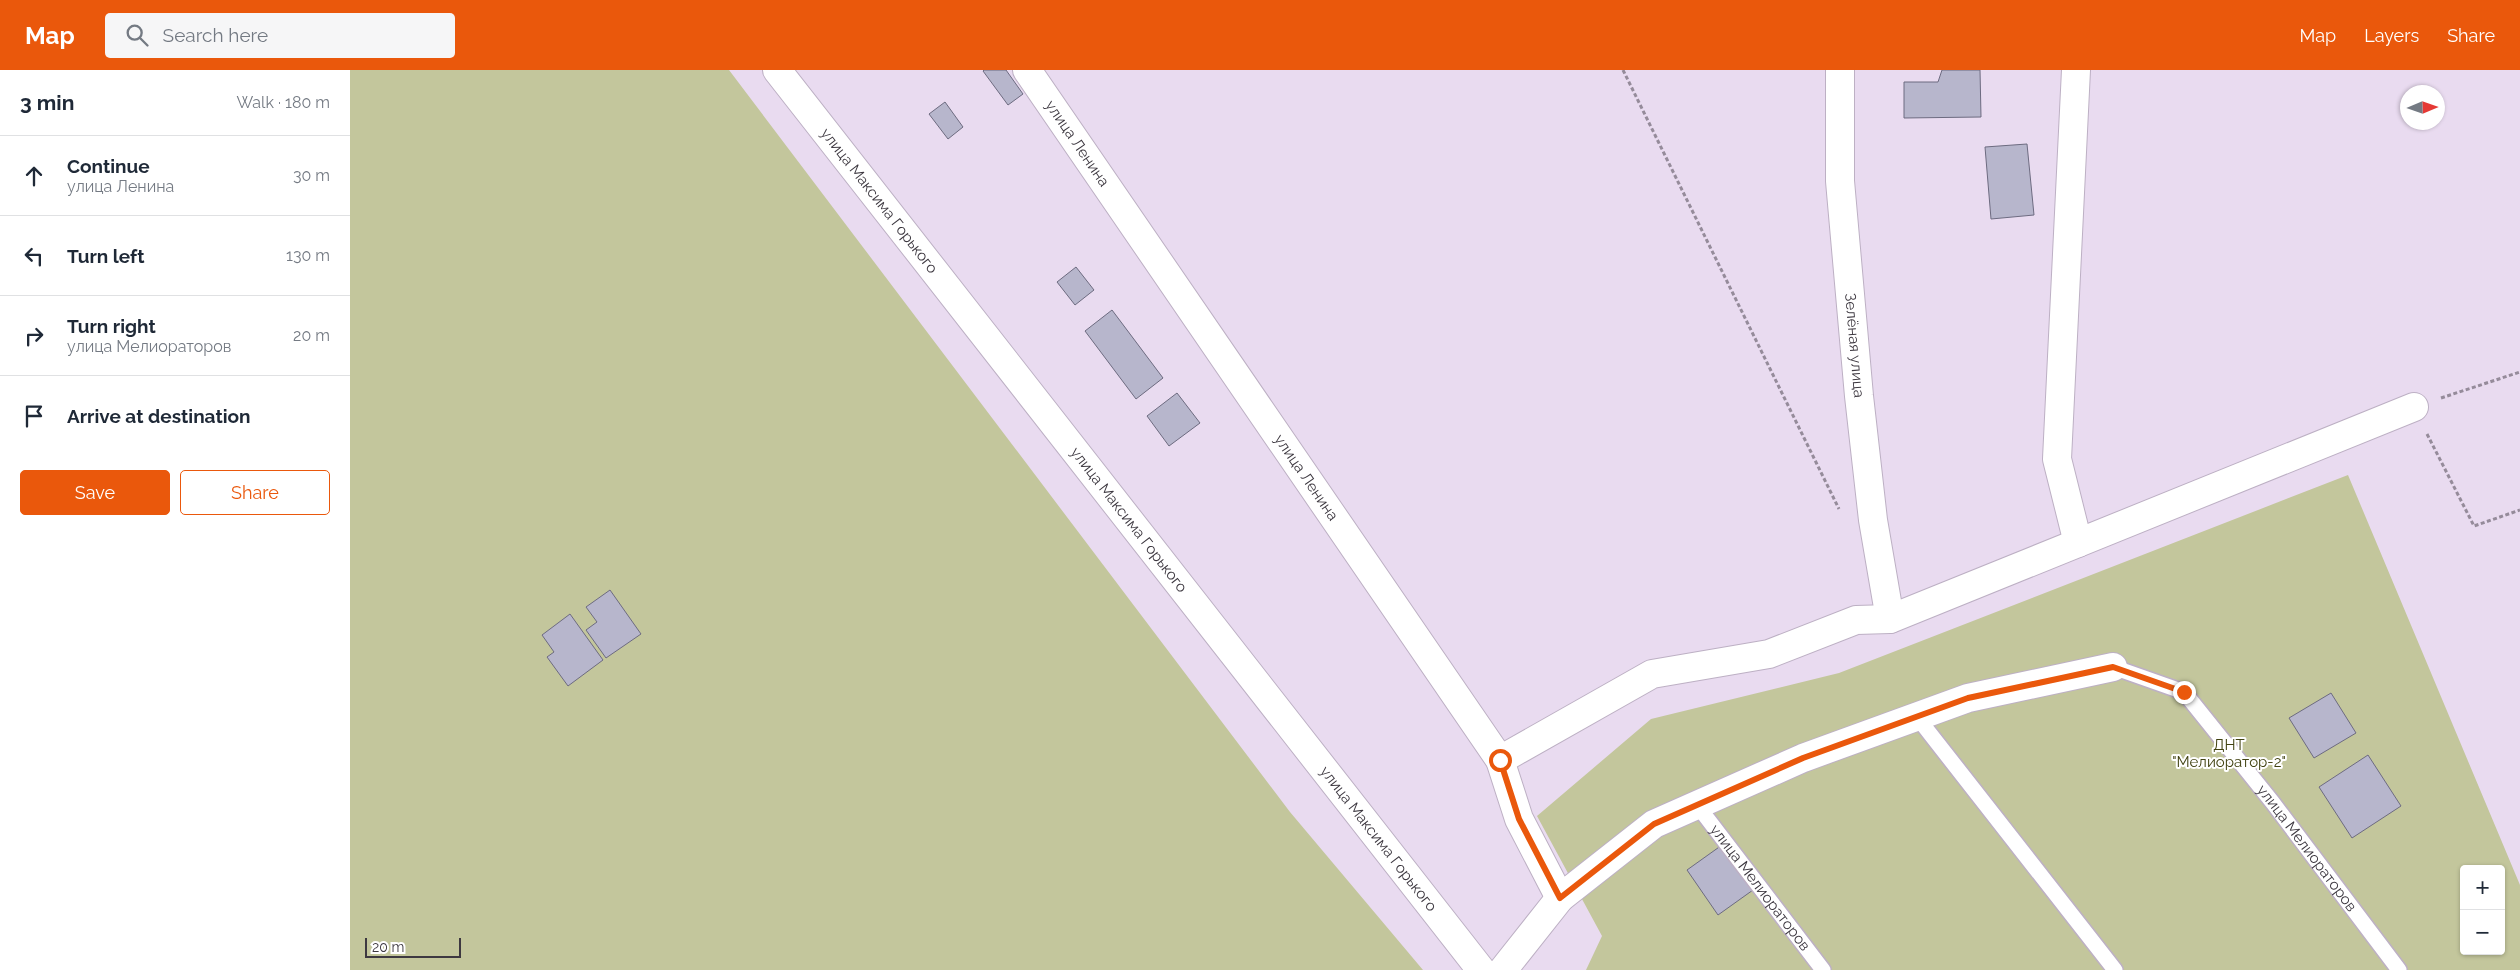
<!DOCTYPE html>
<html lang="en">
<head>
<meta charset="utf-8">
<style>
	:root { --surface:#fff; --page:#f6f6f7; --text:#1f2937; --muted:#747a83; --line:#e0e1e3; --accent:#ea580c }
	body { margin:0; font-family:Raleway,sans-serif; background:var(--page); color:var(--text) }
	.controls { position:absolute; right:15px; bottom:15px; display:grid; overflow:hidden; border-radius:5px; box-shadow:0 1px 4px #0004 }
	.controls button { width:45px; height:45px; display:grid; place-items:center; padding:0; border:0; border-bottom:1px solid var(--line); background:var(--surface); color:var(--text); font:25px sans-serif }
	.compass { position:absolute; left:2050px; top:15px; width:45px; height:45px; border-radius:50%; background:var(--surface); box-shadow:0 1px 4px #0004; rotate:88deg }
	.scale { position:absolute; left:15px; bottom:12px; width:96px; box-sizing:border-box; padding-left:5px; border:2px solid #3d3840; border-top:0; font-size:14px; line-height:18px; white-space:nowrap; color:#3d3840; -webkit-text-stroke:4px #fff; paint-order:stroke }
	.stop { position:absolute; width:15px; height:15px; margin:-11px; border:4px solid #ea580c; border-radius:50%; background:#fff }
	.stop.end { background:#ea580c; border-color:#fff; box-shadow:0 1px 5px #0008 }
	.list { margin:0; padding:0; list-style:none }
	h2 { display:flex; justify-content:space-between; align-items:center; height:65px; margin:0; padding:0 20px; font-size:21px }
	h2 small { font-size:16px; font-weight:400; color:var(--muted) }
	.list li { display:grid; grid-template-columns:32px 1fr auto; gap:15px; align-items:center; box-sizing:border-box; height:80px; padding:0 20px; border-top:1px solid var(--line) }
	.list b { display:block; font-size:19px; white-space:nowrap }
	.list p { margin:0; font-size:16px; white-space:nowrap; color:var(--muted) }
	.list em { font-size:16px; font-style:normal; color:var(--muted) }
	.actions { display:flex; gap:10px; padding:15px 20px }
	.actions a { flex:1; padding:11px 0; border:1px solid var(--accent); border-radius:5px; text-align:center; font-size:18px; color:var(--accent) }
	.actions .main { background:var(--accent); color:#fff }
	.icon { flex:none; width:28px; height:28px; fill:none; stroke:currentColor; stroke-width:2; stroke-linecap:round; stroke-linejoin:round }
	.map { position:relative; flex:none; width:2170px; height:900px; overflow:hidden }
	header { display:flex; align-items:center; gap:30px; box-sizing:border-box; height:70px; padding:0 25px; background:var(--accent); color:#fff }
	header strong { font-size:24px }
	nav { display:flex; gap:28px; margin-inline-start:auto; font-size:18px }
	.search { width:350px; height:45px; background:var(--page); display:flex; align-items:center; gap:12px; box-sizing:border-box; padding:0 18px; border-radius:5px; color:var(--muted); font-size:19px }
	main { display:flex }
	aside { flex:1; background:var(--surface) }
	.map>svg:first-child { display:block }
	.green { fill:#c3c69c; fill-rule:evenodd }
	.building { fill:#b7b6cc; stroke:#6d6b80 }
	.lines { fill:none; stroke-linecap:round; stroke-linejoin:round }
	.lane-casing { stroke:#bdb0c4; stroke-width:18 }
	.street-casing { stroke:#bdb0c4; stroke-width:30 }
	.secondary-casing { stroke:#bdb0c4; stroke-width:30 }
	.path { stroke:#958b9a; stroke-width:3; stroke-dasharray:4 2.5; stroke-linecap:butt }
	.lane { stroke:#fff; stroke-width:15 }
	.street { stroke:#fff; stroke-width:28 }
	.secondary { stroke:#fff; stroke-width:28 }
	.route { stroke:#ea580c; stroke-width:6 }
	.labels { text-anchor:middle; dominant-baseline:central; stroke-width:4; stroke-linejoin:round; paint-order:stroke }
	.street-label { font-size:15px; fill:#3d3840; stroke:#fff }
	.park-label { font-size:15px; fill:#414211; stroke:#fff }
</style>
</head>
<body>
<header>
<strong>Map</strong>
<div class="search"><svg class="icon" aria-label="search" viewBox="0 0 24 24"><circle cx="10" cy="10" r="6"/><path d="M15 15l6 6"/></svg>Search here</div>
<nav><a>Map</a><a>Layers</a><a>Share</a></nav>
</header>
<main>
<aside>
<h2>3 min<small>Walk · 180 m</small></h2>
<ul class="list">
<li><svg class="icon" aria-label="ahead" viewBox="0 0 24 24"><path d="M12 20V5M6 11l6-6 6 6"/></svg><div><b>Continue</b><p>улица Ленина</p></div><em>30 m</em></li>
<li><svg class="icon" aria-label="left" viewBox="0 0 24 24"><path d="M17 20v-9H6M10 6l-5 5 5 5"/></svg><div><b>Turn left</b></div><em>130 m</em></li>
<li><svg class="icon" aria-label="right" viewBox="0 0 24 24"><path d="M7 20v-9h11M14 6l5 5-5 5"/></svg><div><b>Turn right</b><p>улица Мелиораторов</p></div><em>20 m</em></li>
<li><svg class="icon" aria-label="arrive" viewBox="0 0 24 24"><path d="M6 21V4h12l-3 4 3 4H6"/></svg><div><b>Arrive at destination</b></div></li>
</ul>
<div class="actions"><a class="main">Save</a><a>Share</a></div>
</aside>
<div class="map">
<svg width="2170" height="900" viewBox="0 0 2170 900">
	<rect width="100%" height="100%" fill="#e9dbf0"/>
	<!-- green -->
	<g class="green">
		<polygon points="0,0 379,0 940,742 1073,900 0,900"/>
		<path d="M1998,405L2170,815V900H1236L1252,866L1187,746L1301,649L1489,603ZM2114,799H2151V881H2114Z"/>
	</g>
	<!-- building -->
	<g class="building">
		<polygon points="634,0 656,0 673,24 658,35 633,1"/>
		<polygon points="1592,0 1630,0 1631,47 1554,48 1554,12 1588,12"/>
		<polygon points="595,32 613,57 598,69 579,44"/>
		<polygon points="1677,74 1684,145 1641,149 1635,77"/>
		<polygon points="726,197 744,220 725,235 707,212"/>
		<polygon points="762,240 813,308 786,329 735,261"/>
		<polygon points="827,323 850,353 819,376 797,346"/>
		<polygon points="260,520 291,564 256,588 236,560 247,552 236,537"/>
		<polygon points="220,544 253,590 218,616 197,587 204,582 192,565"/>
		<polygon points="1981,623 2006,663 1964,688 1939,648"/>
		<polygon points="2018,685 2051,736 2002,768 1969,717"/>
		<polygon points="1372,775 1403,820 1368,845 1337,800"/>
	</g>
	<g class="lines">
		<defs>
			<g id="lane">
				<path id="s1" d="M1763,597L1834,622L1923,733L2049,900"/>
				<polyline points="1567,647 1765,900"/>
				<path id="s2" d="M1347,735L1473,900"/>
			</g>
			<g id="street">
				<path id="s3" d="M677,0L1150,690L1169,749L1210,828"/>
				<path id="s4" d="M1490,0V111L1509,326L1523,450L1540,549"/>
				<polyline points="1726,0 1707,389 1728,473"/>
				<polyline points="1150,690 1302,604 1419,584 1506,550 1540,549 2064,337"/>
				<polyline points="1153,900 1210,828 1304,754 1453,688 1618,628 1763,597"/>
			</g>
			<g id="secondary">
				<path id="s5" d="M427,0L1131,900"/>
			</g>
		</defs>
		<!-- lane casing -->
		<use href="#lane" class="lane-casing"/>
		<!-- street casing -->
		<use href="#street" class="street-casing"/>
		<!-- secondary casing -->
		<use href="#secondary" class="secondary-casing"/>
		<!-- path -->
		<g class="path">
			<polyline points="1273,0 1489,439"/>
			<polyline points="2091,328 2170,302"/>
			<polyline points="2077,364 2124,456 2170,440"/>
		</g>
		<!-- lane -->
		<use href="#lane" class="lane"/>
		<!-- street -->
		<use href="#street" class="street"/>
		<!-- secondary -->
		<use href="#secondary" class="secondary"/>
	</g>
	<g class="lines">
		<!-- route -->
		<polyline class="route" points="1150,690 1169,749 1210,828 1304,754 1453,688 1618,628 1763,597 1834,622"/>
	</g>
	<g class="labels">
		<!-- street labels -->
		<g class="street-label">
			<text stroke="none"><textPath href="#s3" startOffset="89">улица Ленина</textPath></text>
			<text stroke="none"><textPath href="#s5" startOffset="166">улица Максима Горького</textPath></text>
			<text stroke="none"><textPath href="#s4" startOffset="276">Зелёная улица</textPath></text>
			<text stroke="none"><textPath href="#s3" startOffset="494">улица Ленина</textPath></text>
			<text stroke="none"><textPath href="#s5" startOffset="571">улица Максима Горького</textPath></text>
			<text stroke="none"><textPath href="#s5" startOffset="976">улица Максима Горького</textPath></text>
			<text stroke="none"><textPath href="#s1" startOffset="274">улица Мелиораторов</textPath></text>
			<text stroke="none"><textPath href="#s2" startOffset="104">улица Мелиораторов</textPath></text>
		</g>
		<!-- park labels -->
		<g class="park-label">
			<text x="1879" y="675">ДНТ<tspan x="1879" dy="17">"Мелиоратор-2"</tspan></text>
		</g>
	</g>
</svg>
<div class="controls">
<button>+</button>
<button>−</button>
</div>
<svg class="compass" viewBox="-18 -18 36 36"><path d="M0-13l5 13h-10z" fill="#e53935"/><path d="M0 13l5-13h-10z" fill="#747a83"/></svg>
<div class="scale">20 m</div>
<div class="stop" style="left:1150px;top:690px"></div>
<div class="stop end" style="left:1834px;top:622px"></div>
</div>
</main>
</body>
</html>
